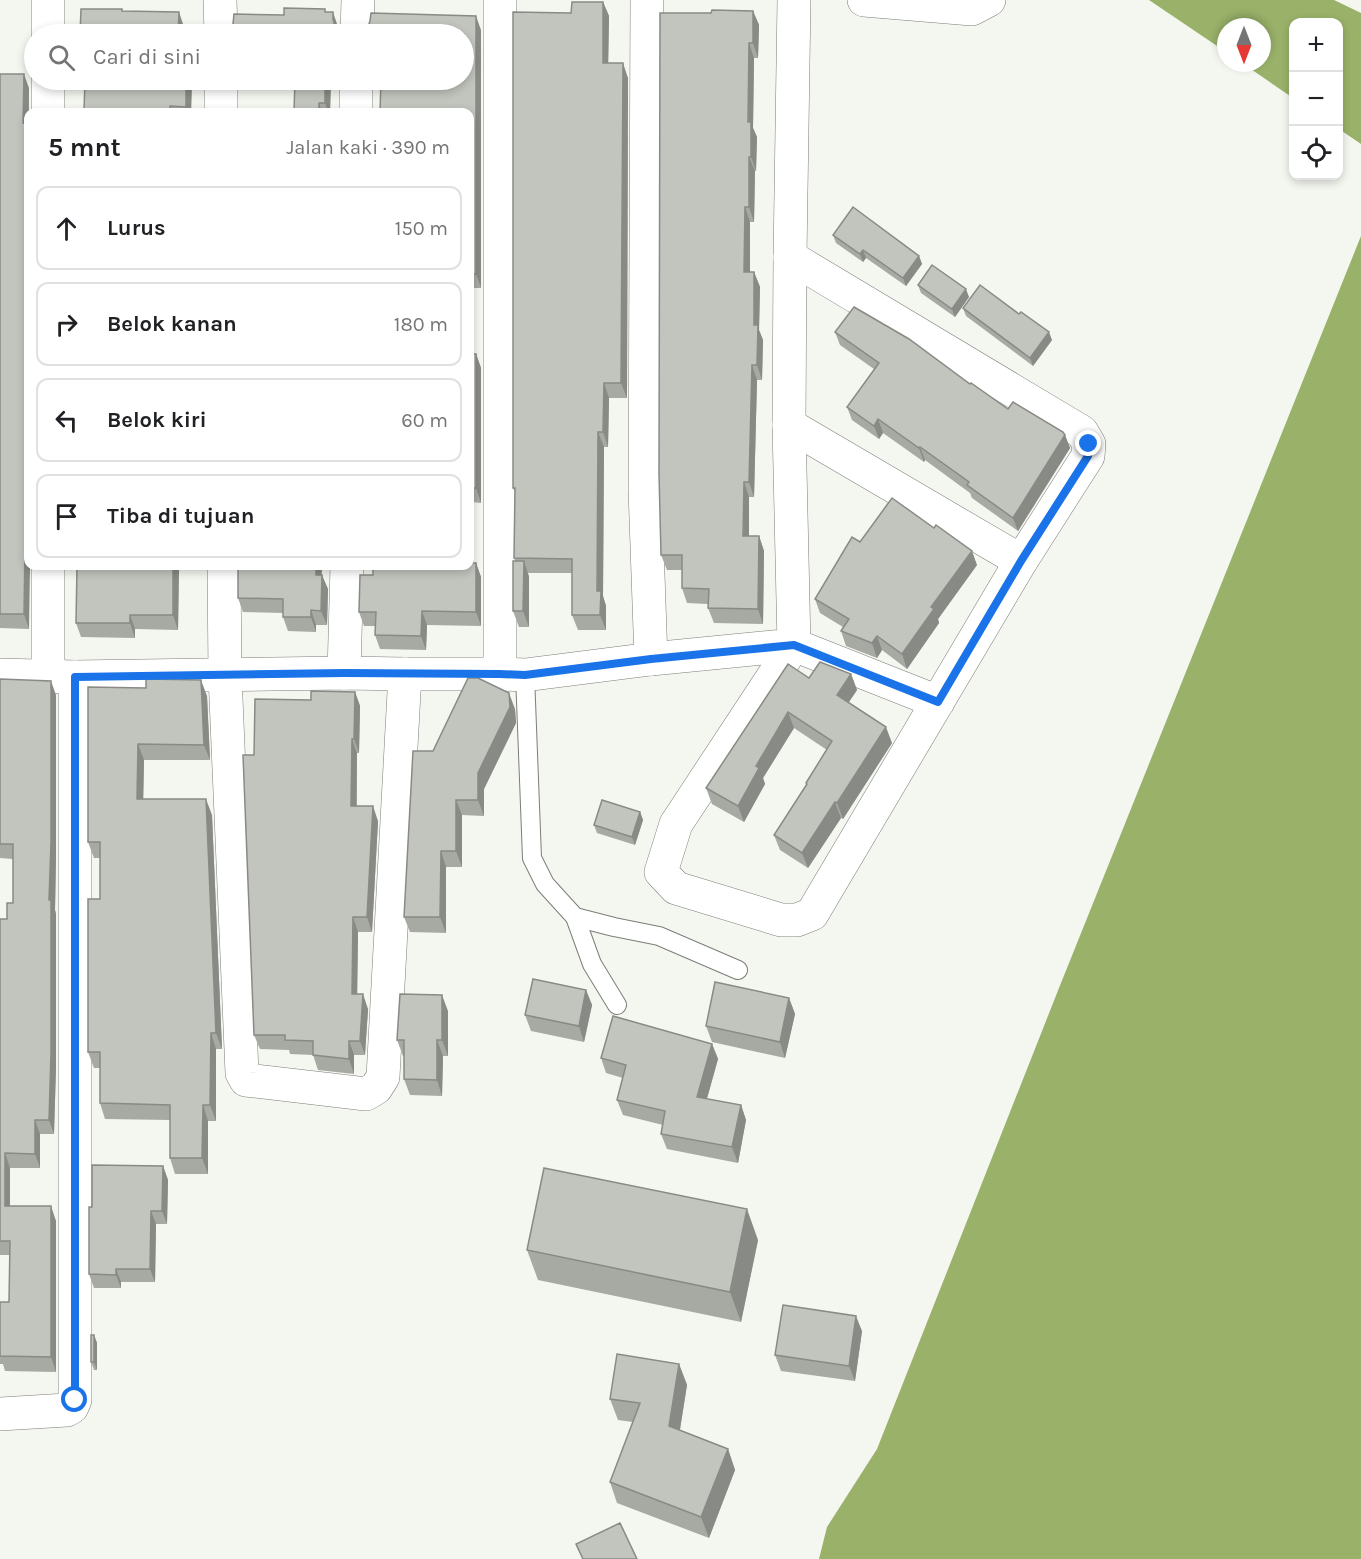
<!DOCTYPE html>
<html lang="id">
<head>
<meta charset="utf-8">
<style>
	:root { --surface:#fff; --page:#f6f6f6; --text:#202124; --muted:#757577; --line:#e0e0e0 }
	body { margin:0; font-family:Karla,sans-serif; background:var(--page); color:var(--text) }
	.controls { position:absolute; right:18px; top:18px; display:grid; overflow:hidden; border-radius:12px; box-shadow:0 3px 9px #0003 }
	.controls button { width:54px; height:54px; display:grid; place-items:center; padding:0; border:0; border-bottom:2px solid var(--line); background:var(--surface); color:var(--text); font:30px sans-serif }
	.compass { position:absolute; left:1217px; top:18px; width:54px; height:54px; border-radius:50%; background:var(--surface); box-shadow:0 3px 9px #0003; rotate:180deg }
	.stop { position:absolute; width:18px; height:18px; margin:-14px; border:4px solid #1a73e8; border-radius:50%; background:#fff }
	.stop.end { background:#1a73e8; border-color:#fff; box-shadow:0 2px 6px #0008 }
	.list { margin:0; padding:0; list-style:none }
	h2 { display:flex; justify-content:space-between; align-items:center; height:78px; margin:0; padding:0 24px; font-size:26px }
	h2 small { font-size:20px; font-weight:400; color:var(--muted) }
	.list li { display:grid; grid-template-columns:39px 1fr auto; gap:18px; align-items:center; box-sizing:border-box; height:84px; margin:0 12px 12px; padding:0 12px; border:2px solid var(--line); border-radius:12px }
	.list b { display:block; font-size:22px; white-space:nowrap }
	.list em { font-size:20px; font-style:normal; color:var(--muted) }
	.icon { flex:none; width:33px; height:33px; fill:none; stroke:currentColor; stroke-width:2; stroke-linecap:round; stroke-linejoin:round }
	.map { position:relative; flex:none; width:1361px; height:1559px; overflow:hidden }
	.search { position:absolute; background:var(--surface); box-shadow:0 3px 9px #0003; left:24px; top:24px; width:450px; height:66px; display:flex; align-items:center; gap:15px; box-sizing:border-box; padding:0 21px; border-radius:33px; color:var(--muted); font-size:22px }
	.panel { position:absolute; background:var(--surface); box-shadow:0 3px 9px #0003; left:24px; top:108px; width:450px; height:462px; border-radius:12px }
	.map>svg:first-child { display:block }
	.water { fill:#99b169 }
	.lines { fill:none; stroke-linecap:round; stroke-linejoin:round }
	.lane-casing { stroke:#7c7e78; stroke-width:20 }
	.street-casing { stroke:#7c7e78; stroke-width:34 }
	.lane { stroke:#fff; stroke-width:18 }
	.street { stroke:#fff; stroke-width:33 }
	.wall { fill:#a7a9a3 }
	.shaded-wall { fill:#888a85 }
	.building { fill:#c2c5be; stroke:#888a85; stroke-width:1.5 }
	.route { stroke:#1a73e8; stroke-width:8 }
</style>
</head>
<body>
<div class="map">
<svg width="1361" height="1559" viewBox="0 0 1361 1559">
	<rect width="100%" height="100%" fill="#f4f6f0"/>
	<!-- water -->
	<g class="water">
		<polygon points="1149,0 1334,0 1361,13 1361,144 1339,129 1338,22 1294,22 1293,98 1242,63 1262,63 1262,27 1226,27 1226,52"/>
		<polygon points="1361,236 1361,1559 819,1559 827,1527 877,1449 1059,988"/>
	</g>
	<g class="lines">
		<defs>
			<g id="lane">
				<polyline points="525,675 532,858 545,884 575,917 614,927 659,936 738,970"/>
				<polyline points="575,917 592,964 617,1005"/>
			</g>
			<g id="street">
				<polyline points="48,0 48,34"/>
				<polyline points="220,0 221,34"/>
				<polyline points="500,0 500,674"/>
				<polyline points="647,0 645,490 651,659"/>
				<polyline points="864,0 972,9 989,0"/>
				<polyline points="357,34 358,0"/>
				<polyline points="48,80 48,112"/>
				<polyline points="221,80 221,112"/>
				<polyline points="356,112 356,80"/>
				<polyline points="790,257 1082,432 1089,444 1088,456 1021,561 812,914 797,920 781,920 676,888 661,872 676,824 794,645 938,702"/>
				<polyline points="789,425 1021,561"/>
				<polyline points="48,566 48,675"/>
				<polyline points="224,566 225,675 242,1073 246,1080 366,1094 376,1088 383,1077 405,674"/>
				<polyline points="344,673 347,566"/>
				<polyline points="0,675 75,677 344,673 405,674 500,674 525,675 651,659 794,645 789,425 790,257 794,0"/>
				<polyline points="0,1414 67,1410 72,1407 75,1400 75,677"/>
			</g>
		</defs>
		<!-- lane casing -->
		<use href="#lane" class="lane-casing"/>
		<!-- street casing -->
		<use href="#street" class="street-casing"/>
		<!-- lane -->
		<use href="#lane" class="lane"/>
		<!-- street -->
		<use href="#street" class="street"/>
	</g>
	<!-- wall -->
	<g class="wall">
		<polygon points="603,2 609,16 608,63 628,78 627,398 609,398 608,447 604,447 603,596 606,606 606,630 578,630 572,615 572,573 528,573 529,577 529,627 519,627 513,611 515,561 514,558 515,492 513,488 571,13"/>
		<polygon points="753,11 759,25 758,58 754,58 753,128 757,137 756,171 755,171 754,222 750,222 750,272 754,272 760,287 759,330 763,340 762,380 757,380 754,497 749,497 749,536 759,536 764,551 763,624 714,623 708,608 708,604 687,603 682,588 682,570 667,570 661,555 711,13"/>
		<polygon points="481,30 481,288 470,288 470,112"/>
		<polygon points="0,74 29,88 29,629 0,628"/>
		<polygon points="192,80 191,112 77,112 84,111"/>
		<polygon points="331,80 330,112 289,112 294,112"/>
		<polygon points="833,235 919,256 922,264 906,286 866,258 863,262 836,243"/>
		<polygon points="918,285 969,297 955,317 921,293"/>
		<polygon points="963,308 1019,314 1052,340 1033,366 966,316"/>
		<polygon points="835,332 970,384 1008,409 1065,435 1070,448 1018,531 972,498 970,493 925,460 924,462 883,433 879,439 852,420 847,407 874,369 840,345"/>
		<polygon points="470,354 476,354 481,368 481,503 472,502 472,563 476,563 481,577 481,626 427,625 426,650 380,649 375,635 375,626 364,626 359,612 373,575 470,566"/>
		<polygon points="860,542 977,565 938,619 939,623 907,669 882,650 877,658 846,646 841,631 843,627 820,613 815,599"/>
		<polygon points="77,566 183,566 183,567 179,567 178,630 135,629 135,638 81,637 76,623"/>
		<polygon points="238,566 322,566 321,575 328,589 327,625 316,625 316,632 288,631 283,617 283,613 243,612 238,598"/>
		<polygon points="851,674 857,690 848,703 892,743 843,819 841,818 808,868 780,850 774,835 806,785 806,783 827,750 794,728 763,778 765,784 744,822 712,804 706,788 809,678"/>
		<polygon points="0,679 56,695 56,857 55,910 56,914 56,1067 54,1134 40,1134 40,1168 10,1168 10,1206 56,1221 56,1372 5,1371 3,1364 0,1364 0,1302 9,1302 10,1255 0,1255 0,919 7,919 13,903 13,859 0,858"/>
		<polygon points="88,687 207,696 210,760 144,760 143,799 212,815 222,1049 216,1049 216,1121 208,1121 208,1174 175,1174 170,1158 170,1120 105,1119 100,1103 100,1068 94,1068 88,1052 100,899 100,858 94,858 88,842"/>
		<polygon points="355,692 360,706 359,753 357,753 357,806 378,821 372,932 358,932 357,994 368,1009 365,1055 354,1055 354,1074 318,1070 313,1055 290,1054 289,1050 260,1049 254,1035 311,700"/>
		<polygon points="515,709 516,723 484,789 484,816 462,815 462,867 446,867 446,933 410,932 404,917 433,751"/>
		<polygon points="640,812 643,820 635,845 597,833 594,825"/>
		<polygon points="586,990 592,1005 584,1042 531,1031 525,1015"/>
		<polygon points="789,998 795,1014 785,1058 712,1042 706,1026"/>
		<polygon points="448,1011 448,1056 443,1056 442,1096 410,1095 404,1079 404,1056 403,1056 397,1040"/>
		<polygon points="712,1044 718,1059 707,1099 741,1105 746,1120 738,1163 667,1149 661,1134 663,1125 623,1115 617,1100 623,1078 606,1073 601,1058"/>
		<polygon points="163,1166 168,1180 167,1224 156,1224 155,1282 121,1282 121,1288 94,1288 89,1274 92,1207"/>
		<polygon points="758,1240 741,1322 538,1280 527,1250"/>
		<polygon points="862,1331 855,1381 781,1371 775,1355"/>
		<polygon points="94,1335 97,1343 97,1370 94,1370 91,1362"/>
		<polygon points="679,1364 687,1385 680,1430 728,1449 735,1470 709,1538 617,1503 610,1482 633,1422 618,1420 610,1399"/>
	</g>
	<!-- shaded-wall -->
	<g class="shaded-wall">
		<polygon points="603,2 609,16 608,78 603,63"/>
		<polygon points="753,11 759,25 758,58 753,43"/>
		<polygon points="179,12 184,27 184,34 178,34"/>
		<polygon points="333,12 338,27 338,34 333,20"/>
		<polygon points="476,16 481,30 481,288 476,274"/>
		<polygon points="749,43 754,58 753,128 757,137 756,171 751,157 748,122"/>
		<polygon points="623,63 628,78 627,398 621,383"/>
		<polygon points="24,74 29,88 28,177 26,169 23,123"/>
		<polygon points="186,80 192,80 191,112 188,112 186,107"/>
		<polygon points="325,80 331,80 330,112 328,112 325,103"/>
		<polygon points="319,103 322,112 319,112"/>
		<polygon points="749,157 755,171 754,222 749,207"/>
		<polygon points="745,207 750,222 750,287 744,272"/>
		<polygon points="863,250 866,258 863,262 860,254"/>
		<polygon points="919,256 922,264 906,286 903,278"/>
		<polygon points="754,272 760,287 759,330 763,340 762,380 757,365 754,325"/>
		<polygon points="966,289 969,297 955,317 952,309"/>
		<polygon points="1049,332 1052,340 1033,366 1030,358"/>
		<polygon points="476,354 481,368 481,503 476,488"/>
		<polygon points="752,365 757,380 754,497 749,482"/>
		<polygon points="604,383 609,398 608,447 603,432"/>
		<polygon points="878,419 883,433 879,439 874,426"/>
		<polygon points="598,432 604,447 603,596 606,606 606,630 600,615 597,591"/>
		<polygon points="1065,435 1070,448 1018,531 1013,518"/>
		<polygon points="920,447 925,460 924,462 919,448"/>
		<polygon points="744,482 749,497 749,551 743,536"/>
		<polygon points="470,495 472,502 471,577 470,566"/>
		<polygon points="759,536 764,551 763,624 758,609"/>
		<polygon points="28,541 28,566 30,566 29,629 24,614 25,546"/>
		<polygon points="972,551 977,565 938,619 939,623 907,669 902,654 931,607"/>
		<polygon points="524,561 529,577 529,627 523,611"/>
		<polygon points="476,563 481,577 481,626 476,612"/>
		<polygon points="173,566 178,566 179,567 178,630 173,615"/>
		<polygon points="316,566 322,566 321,589 316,575"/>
		<polygon points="322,575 328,589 327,625 321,611"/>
		<polygon points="311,610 316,625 316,632 311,617"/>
		<polygon points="422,611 427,625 426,650 421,636"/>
		<polygon points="130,615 135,629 135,638 130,623"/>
		<polygon points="877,636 882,650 877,658 872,643"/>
		<polygon points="851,674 857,690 843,711 837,695"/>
		<polygon points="201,680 207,696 210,760 204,745"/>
		<polygon points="51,681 56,695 56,857 55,910 56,914 56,1067 54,1134 49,1120 49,900"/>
		<polygon points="355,692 360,706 359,753 354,739"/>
		<polygon points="509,693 515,709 516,723 484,789 484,816 478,800 478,773"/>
		<polygon points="788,712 794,728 763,778 765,784 744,822 738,806 756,766"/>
		<polygon points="886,727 892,743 843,819 837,803"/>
		<polygon points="352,739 357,753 356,821 351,806"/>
		<polygon points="138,744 144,760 143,815 137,799"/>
		<polygon points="206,799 212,815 222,1049 216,1033"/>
		<polygon points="456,800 462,815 462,867 456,851"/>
		<polygon points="835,802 841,818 808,868 802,853"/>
		<polygon points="373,806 378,821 372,932 367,917"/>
		<polygon points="640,812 643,820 635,845 632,837"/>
		<polygon points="441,851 446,867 446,933 440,917"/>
		<polygon points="353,917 358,932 357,1009 352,994"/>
		<polygon points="586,990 592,1005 584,1042 579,1026"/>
		<polygon points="363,994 368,1009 365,1055 360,1041"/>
		<polygon points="442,995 448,1011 448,1056 442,1040"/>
		<polygon points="789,998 795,1014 785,1058 780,1042"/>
		<polygon points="211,1033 216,1049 216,1121 210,1105"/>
		<polygon points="437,1040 443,1056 442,1096 437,1080"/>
		<polygon points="349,1041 354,1055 354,1074 349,1059"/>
		<polygon points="712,1044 718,1059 703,1112 697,1097"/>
		<polygon points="203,1105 208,1121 208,1174 202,1158"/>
		<polygon points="741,1105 746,1120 738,1163 732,1147"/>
		<polygon points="35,1120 40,1134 40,1168 35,1154"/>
		<polygon points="5,1153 10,1168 10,1221 5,1206"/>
		<polygon points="163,1166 168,1180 167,1224 162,1211"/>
		<polygon points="51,1206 56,1221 56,1372 51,1357"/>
		<polygon points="747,1209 758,1240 741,1322 730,1292"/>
		<polygon points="151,1211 156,1224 155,1282 150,1269"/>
		<polygon points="116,1269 121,1282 121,1288 116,1275"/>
		<polygon points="856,1316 862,1331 855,1381 849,1366"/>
		<polygon points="94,1335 97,1343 97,1370 94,1362"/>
		<polygon points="679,1364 687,1385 677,1447 669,1426"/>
		<polygon points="728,1449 735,1470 709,1538 701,1517"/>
	</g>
	<!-- building -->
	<g class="building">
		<polygon points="572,2 603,2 603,63 623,63 621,383 604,383 603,432 598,432 597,591 601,591 600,615 572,615 572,559 514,558 515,488 513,488 513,12 571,13"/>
		<polygon points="284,8 325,9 325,12 333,12 333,20 336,29 341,34 232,34 234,14 284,15"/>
		<polygon points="81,9 122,9 122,11 179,12 178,34 80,34"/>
		<polygon points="712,10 753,11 753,43 749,43 748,122 751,122 751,157 749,157 749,207 745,207 744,272 754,272 754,325 758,325 757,365 752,365 749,482 744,482 743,536 759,536 758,609 708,608 709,589 682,588 682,555 661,555 659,473 660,13 711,13"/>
		<polygon points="371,13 476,16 476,274 470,274 470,112 380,112 381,80 464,80 464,34 363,34 367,30 370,21"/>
		<polygon points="0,74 24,74 23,123 26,123 26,169 28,169 28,541 25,546 24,614 0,614"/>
		<polygon points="85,80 186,80 186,107 170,106 170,112 77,112 77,111 84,111"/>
		<polygon points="295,80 325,80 325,103 319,103 319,112 289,112 294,112"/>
		<polygon points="853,207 919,256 903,278 863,250 860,254 833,235"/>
		<polygon points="932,265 966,289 952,309 918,285"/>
		<polygon points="980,285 1019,314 1021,312 1049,332 1030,358 963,308"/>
		<polygon points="854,307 909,339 970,384 971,383 1008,409 1013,402 1063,432 1065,435 1013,518 967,485 969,482 920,447 919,448 878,419 874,426 847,407 879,363 835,332"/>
		<rect x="470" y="354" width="6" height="134"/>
		<polygon points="892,498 934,528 936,525 972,551 931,607 934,609 902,654 877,636 872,643 841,631 849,619 815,599 852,537 860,542"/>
		<polygon points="513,561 524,561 523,611 513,611"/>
		<polygon points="470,563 476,563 476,612 422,611 421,636 375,635 376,612 359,612 360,575 373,575 373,566 470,566"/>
		<polygon points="77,566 173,566 173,615 130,615 130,623 76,623"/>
		<polygon points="238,566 316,566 316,575 322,575 321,611 311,610 311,617 283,617 283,599 238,598"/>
		<polygon points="820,662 851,674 837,695 886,727 837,803 835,802 802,853 774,835 807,784 806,783 832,741 788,712 756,766 759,768 738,806 706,788 788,664 809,678"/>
		<polygon points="468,678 478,678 509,693 510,707 478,773 478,800 456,800 456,851 441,851 440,917 404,917 413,751 433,751"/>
		<polygon points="0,679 51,681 51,843 49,900 51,900 51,1053 49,1120 35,1120 35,1154 5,1153 5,1206 51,1206 51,1357 0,1356 0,1302 9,1302 10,1241 0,1241 0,919 7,919 7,903 13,903 13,844 0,844"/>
		<polygon points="146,679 201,680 204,745 138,744 137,799 206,799 216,1033 211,1033 210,1105 203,1105 202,1158 170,1158 170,1105 100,1103 100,1052 88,1052 88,899 100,899 100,842 88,842 88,687 146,688"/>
		<polygon points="311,691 355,692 354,739 352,739 351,806 373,806 367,917 353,917 352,994 363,994 360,1041 349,1041 349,1059 313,1055 313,1041 285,1040 285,1035 254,1035 243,755 254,755 255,699 311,700"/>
		<polygon points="602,800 640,812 632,837 594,825"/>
		<polygon points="533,979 586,990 579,1026 525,1015"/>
		<polygon points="715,982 789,998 780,1042 706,1026"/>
		<polygon points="400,994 442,995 442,1040 437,1040 437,1080 404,1079 404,1040 397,1040"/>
		<polygon points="613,1016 712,1044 697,1097 741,1105 732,1147 661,1134 665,1111 617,1100 626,1065 601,1058"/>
		<polygon points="92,1165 163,1166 162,1211 151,1211 150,1269 116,1269 116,1275 89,1274 89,1207 92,1207"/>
		<polygon points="544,1168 747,1209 730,1292 527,1250"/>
		<polygon points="783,1305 856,1316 849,1366 775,1355"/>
		<rect x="91" y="1335" width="3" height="27"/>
		<polygon points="617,1354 679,1364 669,1426 728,1449 701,1517 610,1482 640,1403 610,1399"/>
		<polygon points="620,1523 637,1559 583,1559 576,1544"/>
	</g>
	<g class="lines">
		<!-- route -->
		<polyline class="route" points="75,1400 75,677 344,673 500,674 525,675 651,659 794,645 938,702 1021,561 1088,456 1089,444"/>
	</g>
</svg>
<div class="controls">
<button>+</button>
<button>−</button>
<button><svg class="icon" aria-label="locate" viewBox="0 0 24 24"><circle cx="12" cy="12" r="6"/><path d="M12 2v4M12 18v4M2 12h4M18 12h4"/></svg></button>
</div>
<svg class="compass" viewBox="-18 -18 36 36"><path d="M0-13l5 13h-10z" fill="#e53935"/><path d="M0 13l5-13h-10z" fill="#757577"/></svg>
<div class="stop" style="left:75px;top:1400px"></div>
<div class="stop end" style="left:1089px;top:444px"></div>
<div class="search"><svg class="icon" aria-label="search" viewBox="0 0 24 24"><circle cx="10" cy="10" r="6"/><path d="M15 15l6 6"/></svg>Cari di sini</div>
<section class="panel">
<h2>5 mnt<small>Jalan kaki · 390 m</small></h2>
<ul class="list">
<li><svg class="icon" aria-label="ahead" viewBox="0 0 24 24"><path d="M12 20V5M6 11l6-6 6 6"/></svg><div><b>Lurus</b></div><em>150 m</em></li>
<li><svg class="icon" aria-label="right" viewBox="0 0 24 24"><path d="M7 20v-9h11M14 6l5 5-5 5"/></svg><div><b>Belok kanan</b></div><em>180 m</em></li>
<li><svg class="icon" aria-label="left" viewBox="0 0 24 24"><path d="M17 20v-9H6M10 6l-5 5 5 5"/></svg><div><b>Belok kiri</b></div><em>60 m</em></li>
<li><svg class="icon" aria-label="arrive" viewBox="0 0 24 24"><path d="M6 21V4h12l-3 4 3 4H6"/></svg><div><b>Tiba di tujuan</b></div></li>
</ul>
</section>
</div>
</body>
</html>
